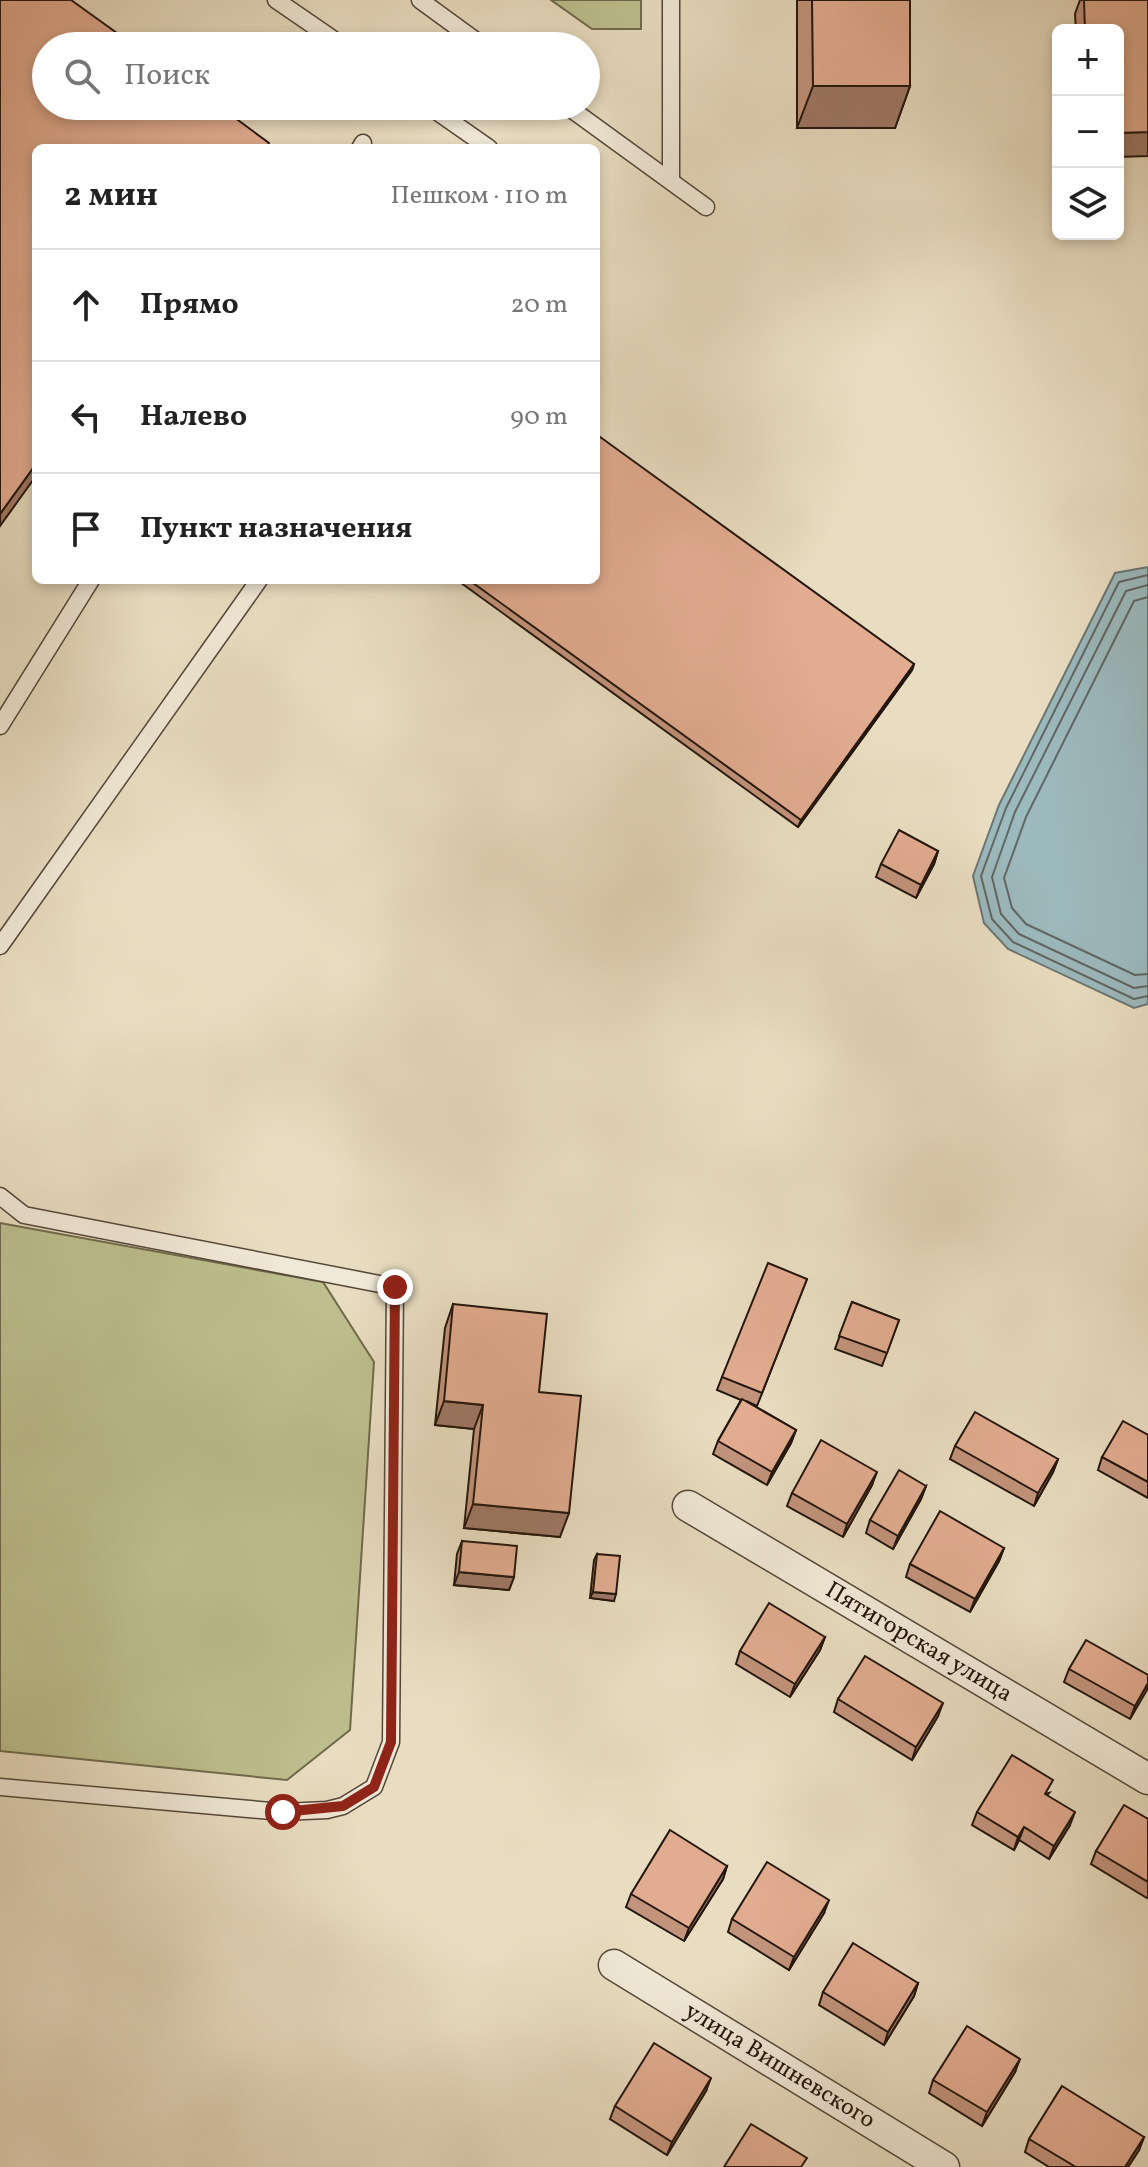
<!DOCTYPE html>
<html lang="ru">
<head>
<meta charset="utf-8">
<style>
	:root { --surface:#fff; --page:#f2f2f2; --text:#222; --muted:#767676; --line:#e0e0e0 }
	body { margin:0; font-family:Vollkorn,serif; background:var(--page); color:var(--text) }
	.controls { position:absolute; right:24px; top:24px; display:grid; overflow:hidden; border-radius:12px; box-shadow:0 4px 12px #0003 }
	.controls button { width:72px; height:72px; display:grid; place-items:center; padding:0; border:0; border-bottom:2px solid var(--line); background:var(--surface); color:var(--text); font:40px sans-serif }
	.stop { position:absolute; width:24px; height:24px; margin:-18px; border:6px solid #8f2418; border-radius:50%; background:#fff }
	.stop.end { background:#8f2418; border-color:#fff; box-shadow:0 2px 8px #0008 }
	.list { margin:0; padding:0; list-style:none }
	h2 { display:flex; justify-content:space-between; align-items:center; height:104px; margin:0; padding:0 32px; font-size:34px }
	h2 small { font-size:26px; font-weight:400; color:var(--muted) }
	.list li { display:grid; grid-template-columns:52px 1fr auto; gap:24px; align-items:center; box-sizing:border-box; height:112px; padding:0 32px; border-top:2px solid var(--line) }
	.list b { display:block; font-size:30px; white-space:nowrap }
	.list em { font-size:26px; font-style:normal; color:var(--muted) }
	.icon { flex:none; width:44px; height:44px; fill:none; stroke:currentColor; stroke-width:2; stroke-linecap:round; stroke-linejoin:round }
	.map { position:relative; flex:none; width:1148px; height:2167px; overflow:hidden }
	.search { position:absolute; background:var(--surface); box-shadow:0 4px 12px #0003; left:32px; top:32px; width:568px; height:88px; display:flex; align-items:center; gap:20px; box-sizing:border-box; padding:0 28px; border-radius:44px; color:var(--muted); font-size:30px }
	.panel { position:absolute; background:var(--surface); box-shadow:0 4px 12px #0003; left:32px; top:144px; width:568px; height:440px; border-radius:12px }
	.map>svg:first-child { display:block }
	.green { fill:#bdbf8e; stroke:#706a4c; stroke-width:2 }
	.water { fill:#9cb9bd; stroke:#6c7776; stroke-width:2 }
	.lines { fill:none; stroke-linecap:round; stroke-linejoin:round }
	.shore { stroke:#606764; stroke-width:2 }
	.service-casing { stroke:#544738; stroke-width:19 }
	.minor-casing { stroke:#544738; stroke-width:33 }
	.service { stroke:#f1e9d7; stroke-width:16 }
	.minor { stroke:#f1e9d7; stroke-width:30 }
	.wall { fill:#c2947c; stroke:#23150b; stroke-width:2 }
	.shaded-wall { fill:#9e7865; stroke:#23150b; stroke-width:2 }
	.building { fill:#e2ac90; stroke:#23150b; stroke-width:2 }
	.route { stroke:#8f2418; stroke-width:10 }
	.labels { text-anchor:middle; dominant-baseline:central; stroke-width:6; stroke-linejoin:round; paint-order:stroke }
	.street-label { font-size:24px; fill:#23150b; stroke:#f1e9d7 }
</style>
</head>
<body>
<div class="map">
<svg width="1148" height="2167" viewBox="0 0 1148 2167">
	<rect width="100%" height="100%" fill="#e9ddc1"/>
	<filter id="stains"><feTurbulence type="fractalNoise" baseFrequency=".0025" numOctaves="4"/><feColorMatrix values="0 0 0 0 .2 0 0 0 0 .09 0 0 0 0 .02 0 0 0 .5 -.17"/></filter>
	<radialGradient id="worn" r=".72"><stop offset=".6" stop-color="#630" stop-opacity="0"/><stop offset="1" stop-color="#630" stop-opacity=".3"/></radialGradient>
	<!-- green -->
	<g class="green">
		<polygon points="551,0 641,0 641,29 592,29"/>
		<polygon points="0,1223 323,1282 374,1362 350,1730 287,1780 0,1751"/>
	</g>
	<!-- water -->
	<polygon class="water" points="1148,567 1148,1004 1134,1008 1008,949 984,923 973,876 999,805 1115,573"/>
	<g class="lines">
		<!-- shore -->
		<g class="shore">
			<polyline points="1148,575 1119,582 1006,808 981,876 992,919 1013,942 1134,999 1148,996"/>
			<polyline points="1148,585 1126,591 1015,812 992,877 1001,914 1019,934 1134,988 1148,986"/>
			<polyline points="1148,597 1134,601 1026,817 1004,878 1012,908 1026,924 1135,975 1148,974"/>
		</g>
		<defs>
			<g id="service">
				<polyline points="276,0 343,46"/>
				<polyline points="420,0 483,46"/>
				<polyline points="671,0 671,181"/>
				<polyline points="429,106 489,148"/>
				<polyline points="567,106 706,207"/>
				<polyline points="360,148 363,143"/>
				<polyline points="0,726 91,580"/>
				<polyline points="0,946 259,580"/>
				<polyline points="0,1196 24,1215 395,1287 391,1742 374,1787 343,1806 327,1810 283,1812 0,1787"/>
			</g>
			<g id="minor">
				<path id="s1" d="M688,1506L1148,1779"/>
				<path id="s2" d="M614,1965L944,2167"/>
			</g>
		</defs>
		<!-- service casing -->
		<use href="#service" class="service-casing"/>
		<!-- minor casing -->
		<use href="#minor" class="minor-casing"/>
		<!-- service -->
		<use href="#service" class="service"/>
		<!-- minor -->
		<use href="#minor" class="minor"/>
	</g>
	<!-- wall -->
	<g class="wall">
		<polygon points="797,0 910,0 910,86 895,128 797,128"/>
		<polygon points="1080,0 1148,0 1118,30 1076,30 1075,14"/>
		<polygon points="457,580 596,580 914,664 912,670 798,827"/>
		<polygon points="938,851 934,864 916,898 876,877 881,864"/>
		<polygon points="807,1279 757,1406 746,1401 796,1430 791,1443 767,1485 713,1454 718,1441 741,1400 717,1390 722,1377"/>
		<polygon points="852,1302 899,1320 882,1366 835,1349"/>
		<polygon points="453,1304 539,1392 560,1537 464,1528 474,1429 435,1425 445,1328"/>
		<polygon points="1148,1435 1148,1498 1098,1470 1102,1457"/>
		<polygon points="955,1446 1058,1459 1053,1472 1034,1506 950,1459"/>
		<polygon points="872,1485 843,1537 787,1506 792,1493"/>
		<polygon points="926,1486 921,1499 893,1549 866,1533 870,1520"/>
		<polygon points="462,1541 514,1577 509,1590 454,1585 457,1554"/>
		<polygon points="1004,1548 999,1561 970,1612 906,1577 910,1564"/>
		<polygon points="597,1554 614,1601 590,1598 594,1560"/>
		<polygon points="825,1637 820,1650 790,1697 736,1664 740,1651"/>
		<polygon points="1069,1669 1148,1675 1148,1686 1130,1719 1064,1682"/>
		<polygon points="838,1699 938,1716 912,1760 834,1712"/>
		<polygon points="1049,1793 1047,1795 1070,1825 1049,1859 1019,1840 1014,1850 972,1825 977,1812"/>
		<polygon points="1148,1819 1148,1896 1147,1898 1091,1864 1096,1851"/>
		<polygon points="727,1866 723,1879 684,1941 626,1907 631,1894"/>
		<polygon points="824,1913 789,1970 728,1932 732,1919"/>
		<polygon points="918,1983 914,1996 884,2045 819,2005 823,1992"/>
		<polygon points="1015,2072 982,2126 929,2093 933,2080"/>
		<polygon points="706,2091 667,2155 610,2119 615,2106"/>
		<polygon points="1144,2137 1139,2150 1128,2167 1049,2167 1025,2152 1029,2139"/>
	</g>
	<!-- shaded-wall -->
	<g class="shaded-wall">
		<polygon points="813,86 910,86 895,128 797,128"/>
		<polygon points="1148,132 1148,156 1118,157 1118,133"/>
		<polygon points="36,464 36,476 0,526 0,514"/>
		<polygon points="914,664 912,670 798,827 801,820"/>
		<polygon points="938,851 934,864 916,898 921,885"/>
		<polygon points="444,1401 483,1405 474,1429 435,1425"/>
		<polygon points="796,1430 791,1443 767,1485 772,1472"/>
		<polygon points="1058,1459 1053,1472 1034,1506 1038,1493"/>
		<polygon points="877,1472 872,1485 843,1537 847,1524"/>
		<polygon points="926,1486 921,1499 893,1549 898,1536"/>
		<polygon points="473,1504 569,1513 560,1537 464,1528"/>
		<polygon points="1004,1548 999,1561 970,1612 975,1599"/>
		<polygon points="459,1572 514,1577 509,1590 454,1585"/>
		<polygon points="593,1592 616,1594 614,1601 590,1598"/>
		<polygon points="825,1637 820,1650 790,1697 795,1684"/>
		<polygon points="1148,1683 1147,1690 1130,1719 1135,1706"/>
		<polygon points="943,1703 938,1716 912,1760 916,1747"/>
		<polygon points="1075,1812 1070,1825 1049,1859 1054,1846"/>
		<polygon points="1024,1827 1019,1840 1014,1850 1018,1837"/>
		<polygon points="727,1866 723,1879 684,1941 689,1928"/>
		<polygon points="829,1900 824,1913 789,1970 794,1957"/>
		<polygon points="918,1983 914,1996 884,2045 888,2032"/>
		<polygon points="1020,2059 1015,2072 982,2126 987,2112"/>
		<polygon points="711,2078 706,2091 667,2155 672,2142"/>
		<polygon points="1144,2137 1139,2150 1128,2167 1125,2167"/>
	</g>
	<!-- building -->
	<g class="building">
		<polygon points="0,0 71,0 135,46 46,46 46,106 219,106 269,143 266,148 36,148 36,464 0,514"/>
		<polygon points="812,0 910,0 910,86 813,86"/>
		<polygon points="1084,0 1148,0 1148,132 1118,133 1118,30 1085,30"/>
		<polygon points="596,434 914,664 801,820 469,580 596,580"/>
		<polygon points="899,830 938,851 921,885 881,864"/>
		<polygon points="768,1263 807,1279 762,1393 722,1377"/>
		<polygon points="852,1302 899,1320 887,1353 839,1336"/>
		<polygon points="453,1304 547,1314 539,1392 581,1396 569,1513 473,1504 483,1405 444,1401"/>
		<polygon points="742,1399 796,1430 772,1472 718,1441"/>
		<polygon points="975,1412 1058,1459 1038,1493 955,1446"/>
		<polygon points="1123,1421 1148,1435 1148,1482 1102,1457"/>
		<polygon points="821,1440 877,1472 847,1524 792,1493"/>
		<polygon points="899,1470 926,1486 898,1536 870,1520"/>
		<polygon points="940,1511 1004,1548 975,1599 910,1564"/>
		<polygon points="462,1541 517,1546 514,1577 459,1572"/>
		<polygon points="597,1554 620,1556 616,1594 593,1592"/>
		<polygon points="769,1603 825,1637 795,1684 740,1651"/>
		<polygon points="1086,1640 1148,1675 1148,1683 1135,1706 1069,1669"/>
		<polygon points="865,1656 943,1703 916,1747 838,1699"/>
		<polygon points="1012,1755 1053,1780 1045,1794 1075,1812 1054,1846 1024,1827 1018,1837 977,1812"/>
		<polygon points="1124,1805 1148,1819 1148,1882 1096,1851"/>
		<polygon points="670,1830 727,1866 689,1928 631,1894"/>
		<polygon points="767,1862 829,1900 794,1957 732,1919"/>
		<polygon points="853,1943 918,1983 888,2032 823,1992"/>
		<polygon points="967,2026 1020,2059 987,2112 933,2080"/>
		<polygon points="654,2043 711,2078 672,2142 615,2106"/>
		<polygon points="1062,2086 1144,2137 1125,2167 1076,2167 1029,2139"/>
		<polygon points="751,2124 807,2158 801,2167 724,2167"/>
	</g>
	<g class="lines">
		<!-- route -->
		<polyline class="route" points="283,1812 343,1806 374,1787 391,1742 395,1287"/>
	</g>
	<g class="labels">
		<!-- street labels -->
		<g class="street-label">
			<text stroke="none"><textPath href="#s1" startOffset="268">Пятигорская улица</textPath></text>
			<text stroke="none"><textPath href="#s2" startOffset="194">улица Вишневского</textPath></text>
		</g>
	</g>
	<rect width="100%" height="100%" filter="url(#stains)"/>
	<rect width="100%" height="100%" fill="url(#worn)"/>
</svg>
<div class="controls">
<button>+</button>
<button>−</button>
<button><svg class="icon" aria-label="layers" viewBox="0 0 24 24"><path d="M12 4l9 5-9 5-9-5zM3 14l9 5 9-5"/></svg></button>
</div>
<div class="stop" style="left:283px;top:1812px"></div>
<div class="stop end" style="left:395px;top:1287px"></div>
<div class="search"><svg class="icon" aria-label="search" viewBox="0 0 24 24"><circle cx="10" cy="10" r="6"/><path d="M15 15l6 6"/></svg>Поиск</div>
<section class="panel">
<h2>2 мин<small>Пешком · 110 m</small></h2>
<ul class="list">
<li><svg class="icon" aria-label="ahead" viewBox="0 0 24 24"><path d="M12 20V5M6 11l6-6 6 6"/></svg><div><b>Прямо</b></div><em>20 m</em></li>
<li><svg class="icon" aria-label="left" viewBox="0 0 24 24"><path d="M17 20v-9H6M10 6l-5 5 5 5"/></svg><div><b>Налево</b></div><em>90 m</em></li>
<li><svg class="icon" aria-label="arrive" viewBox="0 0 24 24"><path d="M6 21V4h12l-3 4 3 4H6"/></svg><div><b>Пункт назначения</b></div></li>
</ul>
</section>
</div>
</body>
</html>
